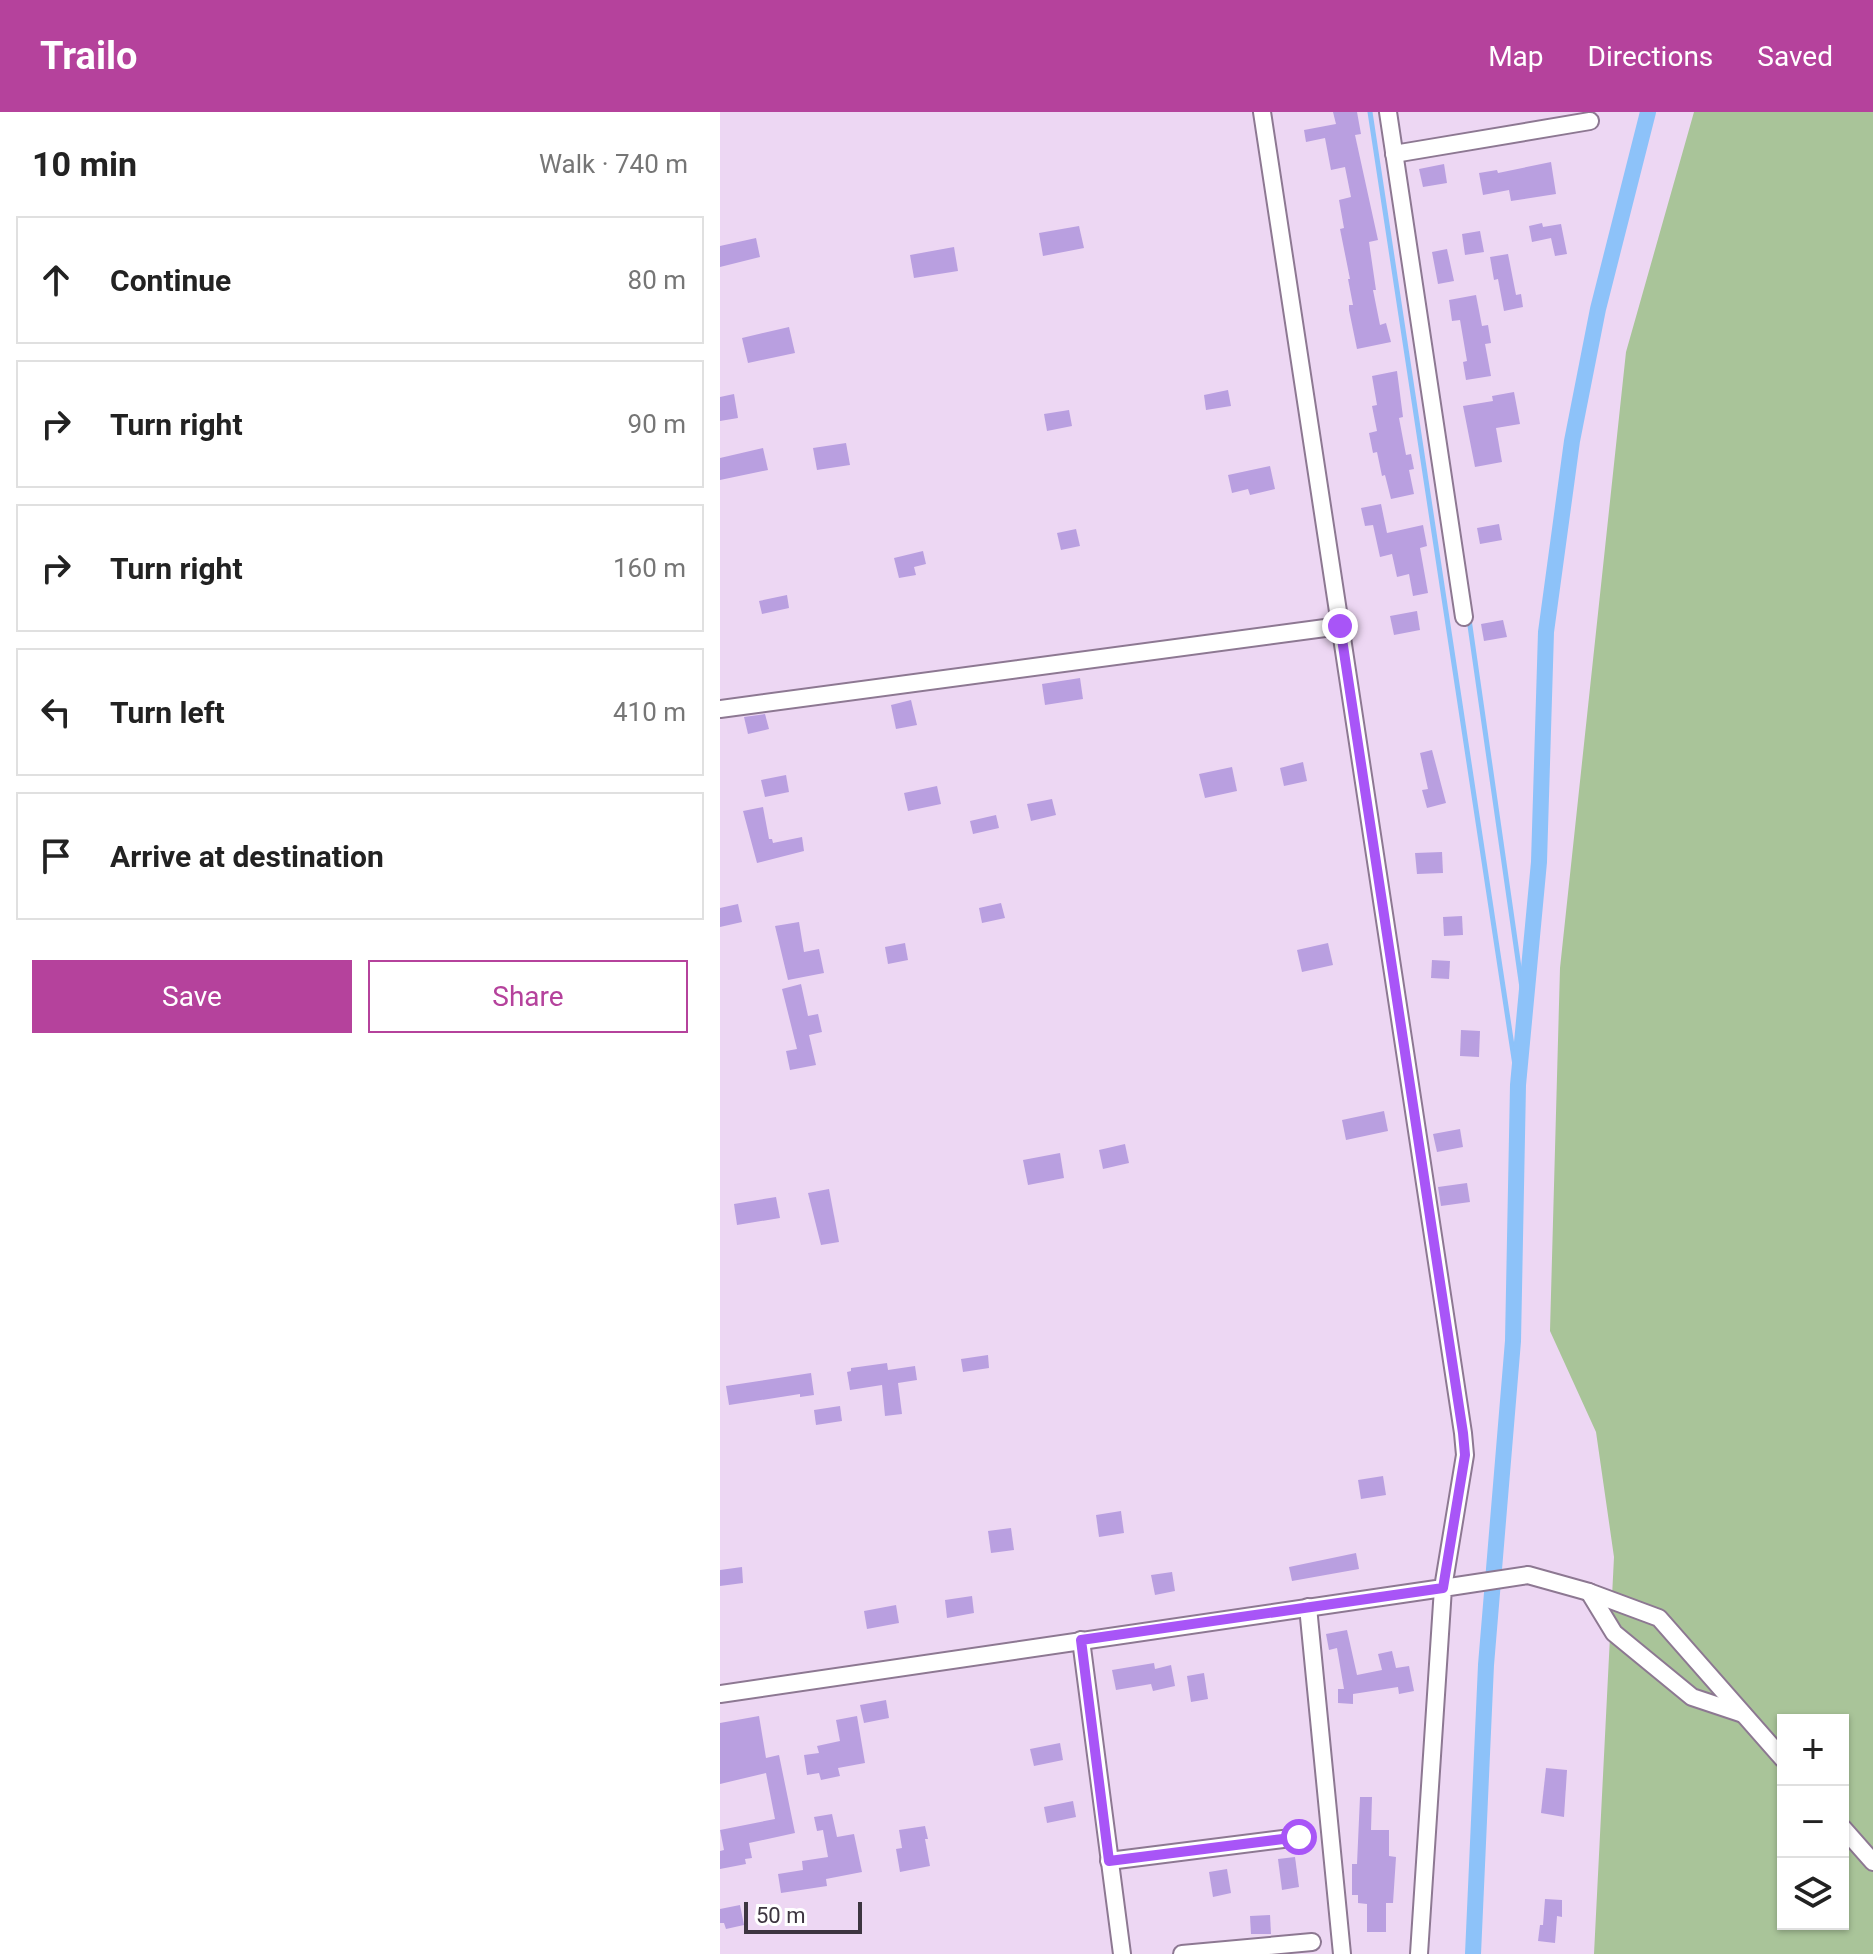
<!DOCTYPE html>
<html lang="en">
<head>
<meta charset="utf-8">
<style>
	:root { --surface:#fff; --page:#f2f2f2; --text:#222; --muted:#767676; --line:#e0e0e0; --accent:#b5429c }
	body { margin:0; font-family:Roboto,sans-serif; background:var(--page); color:var(--text) }
	.controls { position:absolute; right:24px; bottom:24px; display:grid; overflow:hidden; border-radius:0px; box-shadow:0 2px 6px #0004 }
	.controls button { width:72px; height:72px; display:grid; place-items:center; padding:0; border:0; border-bottom:2px solid var(--line); background:var(--surface); color:var(--text); font:40px sans-serif }
	.scale { position:absolute; left:24px; bottom:20px; width:118px; box-sizing:border-box; padding-left:8px; border:4px solid #3d3540; border-top:0; font-size:22px; line-height:28px; white-space:nowrap; color:#3d3540; -webkit-text-stroke:6px #fff; paint-order:stroke }
	.stop { position:absolute; width:24px; height:24px; margin:-18px; border:6px solid #a855f7; border-radius:50%; background:#fff }
	.stop.end { background:#a855f7; border-color:#fff; box-shadow:0 2px 8px #0008 }
	.list { margin:0; padding:0; list-style:none }
	h2 { display:flex; justify-content:space-between; align-items:center; height:104px; margin:0; padding:0 32px; font-size:34px }
	h2 small { font-size:26px; font-weight:400; color:var(--muted) }
	.list li { display:grid; grid-template-columns:52px 1fr auto; gap:24px; align-items:center; box-sizing:border-box; height:128px; margin:0 16px 16px; padding:0 16px; border:2px solid var(--line); border-radius:0px }
	.list b { display:block; font-size:30px; white-space:nowrap }
	.list em { font-size:26px; font-style:normal; color:var(--muted) }
	.actions { display:flex; gap:16px; padding:24px 32px }
	.actions a { flex:1; padding:18px 0; border:2px solid var(--accent); border-radius:0px; text-align:center; font-size:28px; color:var(--accent) }
	.actions .main { background:var(--accent); color:#fff }
	.icon { flex:none; width:44px; height:44px; fill:none; stroke:currentColor; stroke-width:2; stroke-linecap:round; stroke-linejoin:round }
	.map { position:relative; flex:none; width:1153px; height:1842px; overflow:hidden }
	header { display:flex; align-items:center; gap:48px; box-sizing:border-box; height:112px; padding:0 40px; background:var(--accent); color:#fff }
	header strong { font-size:38px }
	nav { display:flex; gap:44px; margin-inline-start:auto; font-size:28px }
	main { display:flex }
	aside { flex:1; background:var(--surface) }
	.map>svg:first-child { display:block }
	.green { fill:#a9c499; fill-rule:evenodd }
	.lines { fill:none; stroke-linecap:round; stroke-linejoin:round }
	.stream { stroke:#8dc2f9; stroke-width:5 }
	.canal { stroke:#8dc2f9; stroke-width:16 }
	.building { fill:#b99fe0 }
	.minor-casing { stroke:#8d7892; stroke-width:20 }
	.minor { stroke:#fff; stroke-width:16 }
	.route { stroke:#a855f7; stroke-width:10 }
</style>
</head>
<body>
<header>
<strong>Trailo</strong>
<nav><a>Map</a><a>Directions</a><a>Saved</a></nav>
</header>
<main>
<aside>
<h2>10 min<small>Walk · 740 m</small></h2>
<ul class="list">
<li><svg class="icon" aria-label="ahead" viewBox="0 0 24 24"><path d="M12 20V5M6 11l6-6 6 6"/></svg><div><b>Continue</b></div><em>80 m</em></li>
<li><svg class="icon" aria-label="right" viewBox="0 0 24 24"><path d="M7 20v-9h11M14 6l5 5-5 5"/></svg><div><b>Turn right</b></div><em>90 m</em></li>
<li><svg class="icon" aria-label="right" viewBox="0 0 24 24"><path d="M7 20v-9h11M14 6l5 5-5 5"/></svg><div><b>Turn right</b></div><em>160 m</em></li>
<li><svg class="icon" aria-label="left" viewBox="0 0 24 24"><path d="M17 20v-9H6M10 6l-5 5 5 5"/></svg><div><b>Turn left</b></div><em>410 m</em></li>
<li><svg class="icon" aria-label="arrive" viewBox="0 0 24 24"><path d="M6 21V4h12l-3 4 3 4H6"/></svg><div><b>Arrive at destination</b></div></li>
</ul>
<div class="actions"><a class="main">Save</a><a>Share</a></div>
</aside>
<div class="map">
<svg width="1153" height="1842" viewBox="0 0 1153 1842">
	<rect width="100%" height="100%" fill="#edd7f3"/>
	<!-- green -->
	<path class="green" d="M974,0H1153V1842H874L894,1445L876,1320L830,1219L840,856L906,240ZM1063,1608H1123V1812H1063Z"/>
	<g class="lines">
		<!-- stream -->
		<g class="stream">
			<polyline points="650,0 798,973"/>
			<polyline points="749,507 805,897"/>
		</g>
		<!-- canal -->
		<polyline class="canal" points="753,1842 766,1553 793,1229 798,973 819,750 826,520 852,329 878,197 928,0"/>
	</g>
	<!-- building -->
	<g class="building">
		<polygon points="613,0 637,0 641,22 635,23 658,128 649,130 656,178 653,178 660,213 666,211 671,230 637,237 629,198 629,193 633,193 628,167 630,167 620,117 624,116 619,88 631,85 625,55 611,58 605,26 586,30 584,18 616,12"/>
		<polygon points="831,50 836,82 791,89 789,78 763,83 759,61 777,58 778,61"/>
		<polygon points="724,52 727,71 703,75 699,57"/>
		<polygon points="822,111 823,115 841,112 847,142 835,144 831,126 812,130 809,114"/>
		<polygon points="359,114 364,136 323,144 319,121"/>
		<polygon points="760,119 764,140 745,143 742,122"/>
		<polygon points="36,126 40,145 0,155 0,134"/>
		<polygon points="234,135 238,159 194,166 190,143"/>
		<polygon points="727,137 734,169 718,172 712,140"/>
		<polygon points="788,142 796,183 801,182 803,195 784,199 778,167 774,168 770,145"/>
		<polygon points="756,183 762,214 768,213 771,231 765,232 771,264 746,268 743,250 747,249 740,208 732,209 729,188"/>
		<polygon points="69,215 75,241 28,251 22,226"/>
		<polygon points="677,259 683,305 679,306 686,343 691,342 694,357 689,358 694,382 671,387 665,363 662,364 657,340 653,341 649,321 657,319 652,294 657,293 652,264"/>
		<polygon points="508,278 511,294 486,298 484,283"/>
		<polygon points="794,280 800,312 776,316 782,350 755,355 743,294 773,289 772,284"/>
		<polygon points="14,282 18,306 0,309 0,285"/>
		<polygon points="349,298 352,314 327,319 324,302"/>
		<polygon points="126,331 130,353 97,358 93,336"/>
		<polygon points="43,336 48,358 0,368 0,346"/>
		<polygon points="550,354 555,377 530,383 528,377 512,381 508,363"/>
		<polygon points="661,392 667,421 703,413 707,434 700,436 708,481 693,484 689,462 677,465 672,442 660,445 653,413 645,414 641,396"/>
		<polygon points="779,412 782,428 760,432 757,416"/>
		<polygon points="356,417 360,434 341,438 337,421"/>
		<polygon points="203,439 206,452 194,455 196,463 179,466 174,446"/>
		<polygon points="67,483 69,496 42,502 39,489"/>
		<polygon points="697,499 700,518 674,523 670,504"/>
		<polygon points="783,508 787,525 764,529 761,512"/>
		<polygon points="360,566 363,587 325,593 322,572"/>
		<polygon points="191,588 197,613 176,617 171,593"/>
		<polygon points="45,602 49,617 28,622 24,605"/>
		<polygon points="712,638 726,691 707,696 702,678 708,677 700,641"/>
		<polygon points="583,650 587,669 564,674 560,656"/>
		<polygon points="512,655 517,679 485,686 479,662"/>
		<polygon points="66,663 69,680 45,685 41,668"/>
		<polygon points="217,674 221,692 188,699 184,681"/>
		<polygon points="332,687 336,703 311,709 307,692"/>
		<polygon points="43,695 49,727 52,727 53,731 82,725 84,739 37,751 23,699"/>
		<polygon points="276,703 279,716 253,722 250,709"/>
		<polygon points="722,740 723,761 697,762 695,741"/>
		<polygon points="281,791 285,806 262,811 259,796"/>
		<polygon points="18,792 22,810 0,815 0,796"/>
		<polygon points="742,804 743,823 724,824 723,805"/>
		<polygon points="79,810 84,840 99,837 104,861 68,868 55,814"/>
		<polygon points="185,831 188,848 168,852 165,835"/>
		<polygon points="608,831 613,853 582,860 577,838"/>
		<polygon points="712,848 730,849 729,867 711,866"/>
		<polygon points="81,872 88,904 98,902 102,920 89,923 96,953 70,958 66,939 77,937 62,877"/>
		<polygon points="741,918 760,919 759,945 740,944"/>
		<polygon points="664,999 668,1019 626,1028 622,1008"/>
		<polygon points="740,1017 743,1035 717,1040 713,1022"/>
		<polygon points="405,1032 409,1051 383,1057 379,1038"/>
		<polygon points="340,1041 344,1066 308,1073 303,1048"/>
		<polygon points="747,1071 750,1090 721,1094 718,1075"/>
		<polygon points="109,1077 119,1130 101,1133 88,1081"/>
		<polygon points="56,1085 60,1106 17,1113 14,1092"/>
		<polygon points="268,1243 269,1256 243,1260 241,1247"/>
		<polygon points="167,1251 168,1258 195,1254 197,1268 178,1271 182,1302 165,1304 162,1273 130,1278 127,1260 131,1259 131,1256"/>
		<polygon points="91,1261 94,1283 80,1285 80,1282 9,1293 6,1274"/>
		<polygon points="120,1294 122,1309 96,1313 94,1298"/>
		<polygon points="663,1364 666,1383 641,1387 638,1368"/>
		<polygon points="401,1399 404,1421 379,1425 376,1403"/>
		<polygon points="291,1416 294,1438 271,1441 268,1419"/>
		<polygon points="636,1441 639,1457 572,1469 569,1455"/>
		<polygon points="22,1455 23,1471 0,1474 0,1458"/>
		<polygon points="452,1460 455,1479 435,1483 431,1463"/>
		<polygon points="252,1484 254,1501 227,1506 225,1488"/>
		<polygon points="176,1493 179,1511 147,1517 144,1499"/>
		<polygon points="627,1518 637,1563 662,1558 658,1542 672,1539 676,1556 689,1554 694,1579 679,1582 678,1575 633,1582 633,1592 618,1591 618,1577 624,1577 617,1536 609,1538 606,1522"/>
		<polygon points="434,1551 435,1557 451,1553 455,1574 433,1579 431,1572 396,1578 392,1558"/>
		<polygon points="484,1561 488,1587 471,1590 467,1564"/>
		<polygon points="166,1588 169,1606 144,1611 140,1593"/>
		<polygon points="39,1604 46,1646 59,1643 75,1721 29,1731 32,1746 25,1747 26,1752 0,1757 0,1739 4,1738 0,1718 55,1707 46,1661 0,1672 0,1611"/>
		<polygon points="137,1604 145,1651 118,1656 120,1664 101,1668 99,1661 87,1663 84,1643 99,1641 97,1634 120,1629 116,1608"/>
		<polygon points="340,1631 343,1648 314,1654 310,1637"/>
		<polygon points="826,1656 847,1658 844,1705 821,1701"/>
		<polygon points="640,1685 652,1685 651,1718 669,1718 669,1744 676,1745 673,1791 666,1791 666,1820 647,1820 647,1792 638,1791 638,1783 632,1783 632,1752 637,1752"/>
		<polygon points="353,1689 356,1705 327,1711 324,1695"/>
		<polygon points="112,1702 117,1725 134,1722 142,1760 106,1767 107,1774 61,1781 58,1762 83,1758 82,1749 108,1745 103,1718 97,1719 94,1705"/>
		<polygon points="205,1714 208,1727 205,1727 210,1754 180,1760 176,1737 182,1736 179,1718"/>
		<polygon points="575,1745 579,1775 562,1778 558,1747"/>
		<polygon points="507,1757 511,1781 493,1785 489,1760"/>
		<polygon points="825,1787 842,1788 842,1805 837,1804 835,1831 818,1829 820,1813 823,1813"/>
		<polygon points="20,1793 24,1813 6,1817 4,1811 0,1811 0,1797"/>
		<polygon points="550,1803 551,1822 531,1822 530,1804"/>
	</g>
	<g class="lines">
		<defs>
			<g id="minor">
				<polyline points="668,0 744,505"/>
				<polyline points="674,42 870,9"/>
				<polyline points="0,597 620,514"/>
				<polyline points="869,1480 894,1521 972,1585 1023,1602"/>
				<polyline points="588,1495 622,1842"/>
				<polyline points="361,1528 402,1842"/>
				<polyline points="0,1582 723,1476 745,1343 743,1321 542,0"/>
				<polyline points="1123,1716 1153,1750"/>
				<polyline points="389,1749 579,1725"/>
				<polyline points="462,1842 592,1830"/>
				<polyline points="699,1842 723,1476 808,1463 869,1480 939,1506 1063,1647"/>
			</g>
		</defs>
		<!-- minor casing -->
		<use href="#minor" class="minor-casing"/>
		<!-- minor -->
		<use href="#minor" class="minor"/>
	</g>
	<g class="lines">
		<!-- route -->
		<polyline class="route" points="579,1725 389,1749 361,1528 723,1476 745,1343 743,1321 620,514"/>
	</g>
</svg>
<div class="controls">
<button>+</button>
<button>−</button>
<button><svg class="icon" aria-label="layers" viewBox="0 0 24 24"><path d="M12 4l9 5-9 5-9-5zM3 14l9 5 9-5"/></svg></button>
</div>
<div class="scale">50 m</div>
<div class="stop" style="left:579px;top:1725px"></div>
<div class="stop end" style="left:620px;top:514px"></div>
</div>
</main>
</body>
</html>
